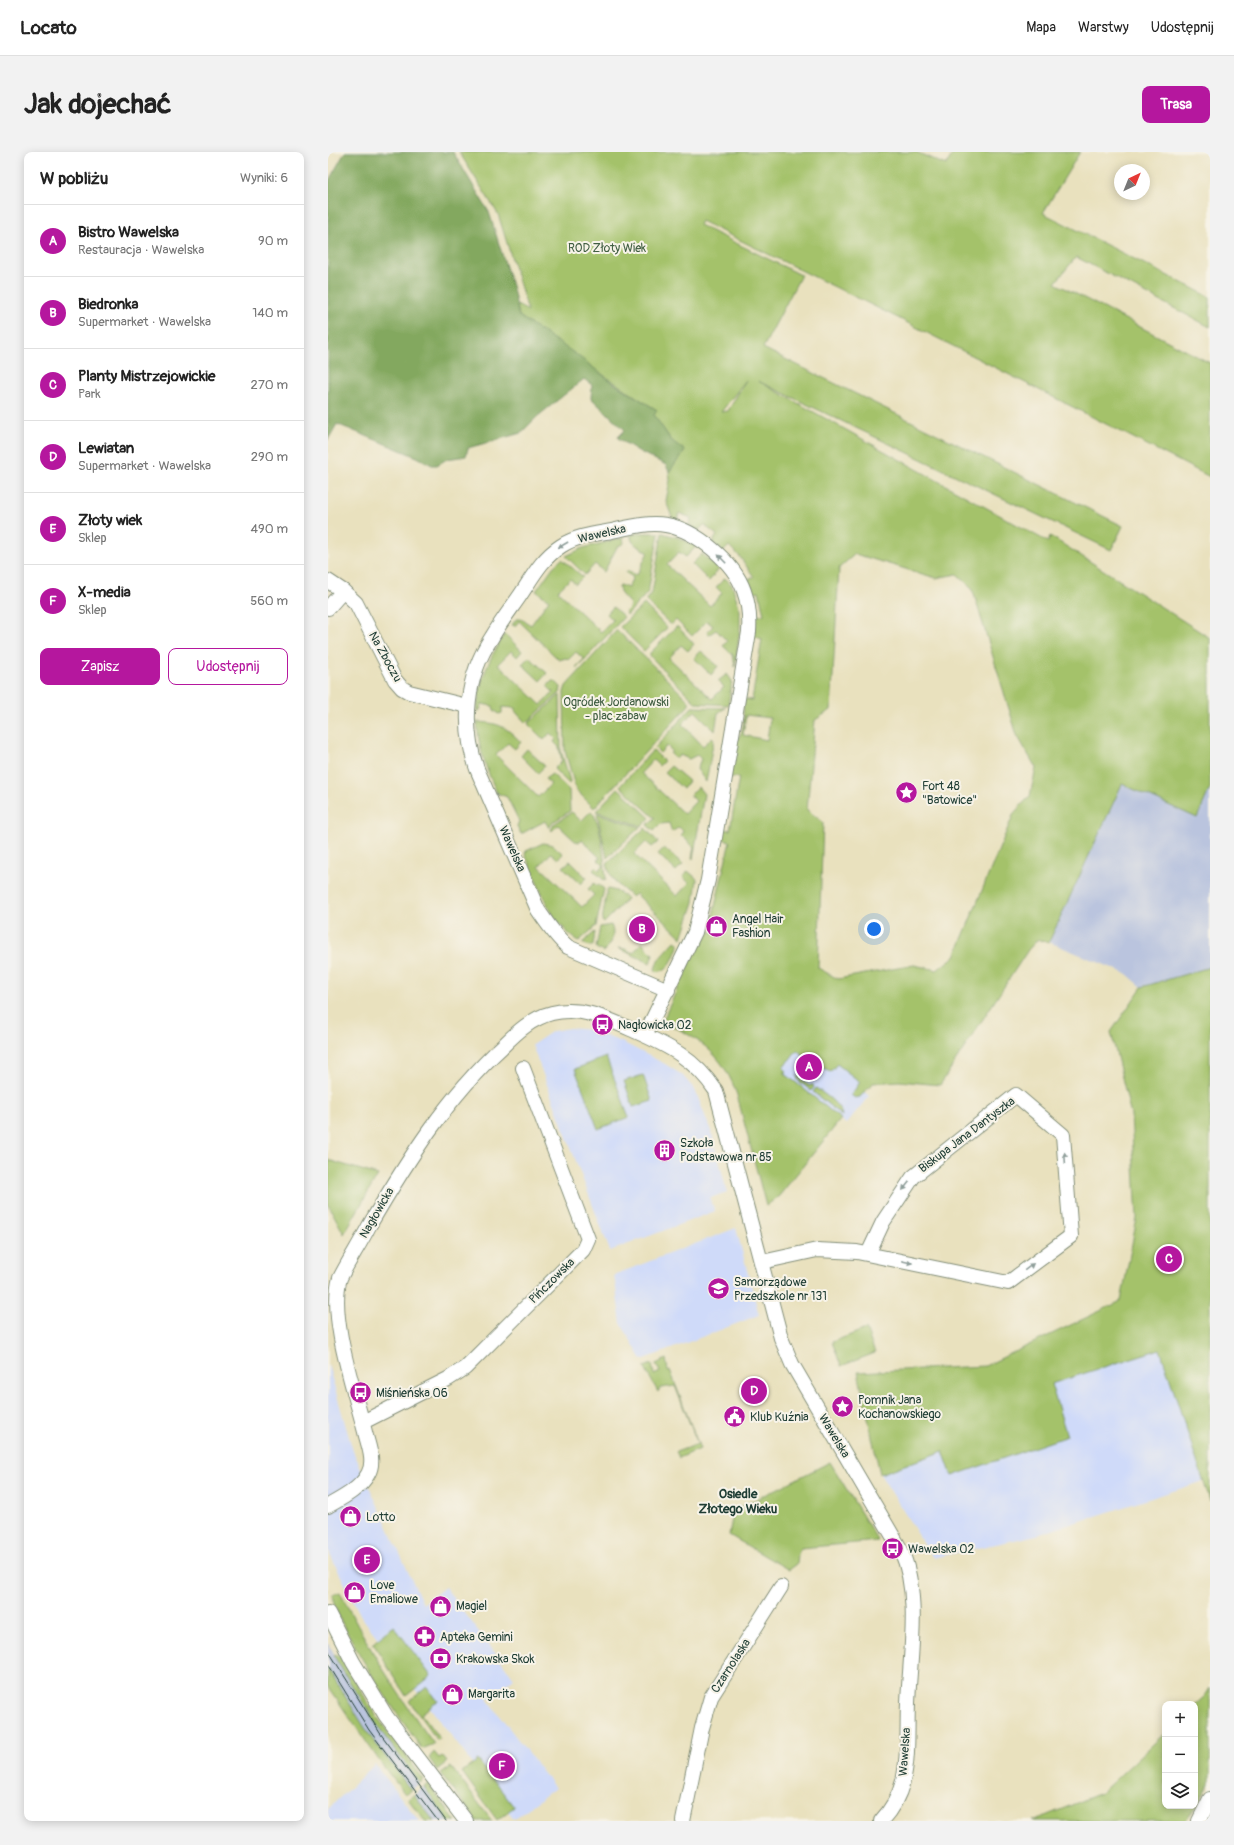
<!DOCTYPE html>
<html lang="pl">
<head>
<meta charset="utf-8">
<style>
	:root { --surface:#fff; --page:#f2f2f2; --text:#222; --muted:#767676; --line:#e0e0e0; --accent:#b5179e }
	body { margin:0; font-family:Pangolin,sans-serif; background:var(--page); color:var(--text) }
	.controls { position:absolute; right:12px; bottom:12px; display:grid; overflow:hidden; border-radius:8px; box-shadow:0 2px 10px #0003 }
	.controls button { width:36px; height:36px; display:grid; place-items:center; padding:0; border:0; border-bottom:1px solid var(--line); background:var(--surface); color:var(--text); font:20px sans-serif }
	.compass { position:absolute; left:786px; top:12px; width:36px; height:36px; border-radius:50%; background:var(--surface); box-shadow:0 2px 10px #0003; rotate:43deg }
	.you { position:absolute; left:546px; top:777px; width:14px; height:14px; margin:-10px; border:3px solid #fff; border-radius:50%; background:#1a73e8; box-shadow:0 0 0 6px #1a73e833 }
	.badge { display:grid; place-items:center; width:26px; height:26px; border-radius:50%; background:var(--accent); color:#fff; font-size:13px; font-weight:700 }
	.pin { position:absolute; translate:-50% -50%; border:2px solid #fff; box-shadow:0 1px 4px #0006 }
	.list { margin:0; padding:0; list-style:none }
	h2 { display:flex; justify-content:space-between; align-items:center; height:52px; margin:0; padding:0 16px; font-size:17px }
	h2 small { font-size:13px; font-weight:400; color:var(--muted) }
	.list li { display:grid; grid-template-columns:26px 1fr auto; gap:12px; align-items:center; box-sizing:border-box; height:72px; padding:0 16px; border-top:1px solid var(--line) }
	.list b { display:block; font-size:15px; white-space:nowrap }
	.list p { margin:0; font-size:13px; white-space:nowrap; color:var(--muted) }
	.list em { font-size:13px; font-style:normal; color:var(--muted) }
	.actions { display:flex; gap:8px; padding:12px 16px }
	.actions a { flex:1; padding:9px 0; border:1px solid var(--accent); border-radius:8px; text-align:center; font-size:14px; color:var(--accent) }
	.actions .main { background:var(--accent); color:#fff }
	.icon { flex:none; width:22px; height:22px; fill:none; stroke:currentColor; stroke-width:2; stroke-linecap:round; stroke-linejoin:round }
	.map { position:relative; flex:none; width:882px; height:1669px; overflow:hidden; border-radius:8px }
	header { display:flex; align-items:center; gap:24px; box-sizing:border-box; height:56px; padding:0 20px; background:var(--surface); border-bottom:1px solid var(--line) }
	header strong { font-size:19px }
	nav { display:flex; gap:22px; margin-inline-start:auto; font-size:14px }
	.intro { display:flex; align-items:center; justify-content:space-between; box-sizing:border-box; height:96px; padding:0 24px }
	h1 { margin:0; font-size:28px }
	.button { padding:10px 18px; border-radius:8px; background:var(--accent); color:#fff; font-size:14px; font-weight:700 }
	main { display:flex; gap:24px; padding:0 24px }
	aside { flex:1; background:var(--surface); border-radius:8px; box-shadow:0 2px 10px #0003 }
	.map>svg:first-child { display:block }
	.built { fill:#cfdaf9 }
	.industrial { fill:#bac4de }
	.green { fill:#a4c26a; stroke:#62804f; fill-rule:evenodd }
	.forest { fill:#83a85e; stroke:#517249 }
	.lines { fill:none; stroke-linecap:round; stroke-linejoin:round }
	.minor-casing { stroke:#848f79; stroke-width:16 }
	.minor { stroke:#fff; stroke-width:14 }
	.tram { stroke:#1f3d34; stroke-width:1 }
	.oneway { fill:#8f9e9a }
	.labels { text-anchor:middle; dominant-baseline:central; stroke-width:4; stroke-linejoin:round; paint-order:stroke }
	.park-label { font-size:12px; fill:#405e42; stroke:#f7f3e8 }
	.street-label { font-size:12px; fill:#1f3d34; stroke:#f7f3e8 }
	.poi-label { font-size:12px; fill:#1f3d34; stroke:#f7f3e8; text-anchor:start }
	.neighbourhood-label { font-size:13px; font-weight:bold; fill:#1f3d34; stroke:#f7f3e8 }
</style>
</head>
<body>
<header>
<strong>Locato</strong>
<nav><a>Mapa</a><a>Warstwy</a><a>Udostępnij</a></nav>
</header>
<div class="intro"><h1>Jak dojechać</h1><a class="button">Trasa</a></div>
<main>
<aside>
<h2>W pobliżu<small>Wyniki: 6</small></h2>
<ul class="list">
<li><span class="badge">A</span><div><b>Bistro Wawelska</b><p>Restauracja · Wawelska</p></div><em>90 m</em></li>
<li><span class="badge">B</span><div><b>Biedronka</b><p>Supermarket · Wawelska</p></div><em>140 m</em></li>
<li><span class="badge">C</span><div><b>Planty Mistrzejowickie</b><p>Park</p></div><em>270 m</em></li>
<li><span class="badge">D</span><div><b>Lewiatan</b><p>Supermarket · Wawelska</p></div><em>290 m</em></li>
<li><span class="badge">E</span><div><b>Złoty wiek</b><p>Sklep</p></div><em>490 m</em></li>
<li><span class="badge">F</span><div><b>X-media</b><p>Sklep</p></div><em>560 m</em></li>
</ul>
<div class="actions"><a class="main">Zapisz</a><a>Udostępnij</a></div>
</aside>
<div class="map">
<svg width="882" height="1669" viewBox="0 0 882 1669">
	<rect width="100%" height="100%" fill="#f7f3e8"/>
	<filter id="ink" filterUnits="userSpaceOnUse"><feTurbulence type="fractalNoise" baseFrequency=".025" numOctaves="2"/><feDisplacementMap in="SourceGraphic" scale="8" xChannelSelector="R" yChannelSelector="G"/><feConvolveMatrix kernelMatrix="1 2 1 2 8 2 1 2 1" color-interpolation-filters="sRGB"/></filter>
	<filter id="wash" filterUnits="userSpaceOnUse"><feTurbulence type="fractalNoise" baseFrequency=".012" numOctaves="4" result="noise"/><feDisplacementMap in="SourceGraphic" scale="16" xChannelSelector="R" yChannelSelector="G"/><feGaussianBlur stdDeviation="0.9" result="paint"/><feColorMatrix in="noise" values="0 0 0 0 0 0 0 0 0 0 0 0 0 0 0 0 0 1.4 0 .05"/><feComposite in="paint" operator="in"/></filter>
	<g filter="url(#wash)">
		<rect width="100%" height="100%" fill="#e9e1be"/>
		<!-- built -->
		<g class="built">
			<polygon points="242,876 262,878 296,891 337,912 354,923 367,938 384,982 399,1040 382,1046 387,1059 282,1099 204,893 225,879"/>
			<polygon points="461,896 508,904 545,931 537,940 541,944 518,972 455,920 451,909"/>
			<polygon points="408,1076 431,1163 314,1208 293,1171 286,1123"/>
			<polygon points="832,1197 876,1329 709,1383 605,1406 552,1322 615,1299 624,1324 739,1284 722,1232"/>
			<polygon points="0,1213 25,1299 95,1452 117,1435 186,1526 159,1547 227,1636 186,1667 33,1464 0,1399"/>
			<polygon points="47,1612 91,1669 0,1669 0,1657"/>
		</g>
		<!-- industrial -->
		<g class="industrial">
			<polygon points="794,632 869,665 882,636 882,815 814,835 799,822 721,790"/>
			<polygon points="0,1491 38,1557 92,1631 83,1638 42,1584 0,1517"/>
			<polygon points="96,1635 121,1669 106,1669 86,1643"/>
		</g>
		<!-- green -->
		<g class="green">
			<path d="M131,0H588L618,13L626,0H752L715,61L882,145V175L748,105L727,131L882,211V325L572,167L373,69L371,73L473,123L435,196L795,374L783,398L430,229L720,390L722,384L882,486V636L869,666L794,632L721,790L720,791L710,787L700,798L612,933L571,929L545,931L532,945L527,946L523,943L532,930L509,912L502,920L489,912L487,914L469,898L455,916L459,920H455L513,967L451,1044L438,1054L409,943C396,904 374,888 338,871L336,866L364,804V797L375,769L383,771L381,779L388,781L391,772L376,767L377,765L384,767L385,763L402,689L392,686L393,677L402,678L411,625H402L409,587C419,577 414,560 416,547L424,548L434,487L425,484L428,466L430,463H436L431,439L425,441L422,439L418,429L426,425L412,405L401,394L395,400L386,391V388L389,383L376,373L372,377L369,378L361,372L363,366L351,361L349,369L345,368L338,349L342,328L341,320L357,299L343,288L326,263L329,258C282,229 237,196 191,164L189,153L200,159L170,62ZM418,228L400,259L393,260ZM527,402L608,426L629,422L644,436L689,583L708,616L702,644L686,661L627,804L609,818L586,813L510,827L490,816L495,670L479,658L487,568L503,558L511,416ZM418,563L442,566L439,588L415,583Z"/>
			<path d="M313,381H331L320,440L299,463L297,460L301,456L302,452L293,442L291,436L292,433L300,436L305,425L298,421L299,419L309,423L320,400C313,395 302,393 303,383Z"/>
			<polygon points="334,381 352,386 367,394 367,396 358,405 351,400 339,413 382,454 394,441 388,435 397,426 404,433 412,458 412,476 407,515 405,503 395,494 399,489 388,478 380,483 379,480 385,474 379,469 364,484 348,468 343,473 318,449 324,441"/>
			<polygon points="295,386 296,391 289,395 276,420 267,412 257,423 238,404 255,396"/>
			<polygon points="374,402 391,417 381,429 364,412"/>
			<polygon points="234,407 255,425 248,432 242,427 230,439 273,480 285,468 279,462 285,455 296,465 249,516 248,515 256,507 248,500 240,508 238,506 231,508 191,469 187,474 184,473 188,467 193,467 203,473 221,448 208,439 225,415"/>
			<polygon points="316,452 339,476 316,499 292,475"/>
			<polygon points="348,475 350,475 366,492 360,499 353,493 341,506 384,547 396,535 390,529 399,522 404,529 400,553 368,551 322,504 322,501"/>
			<polygon points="289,478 361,549 361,553 266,656 248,638 237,599 236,540 238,534"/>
			<path d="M177,482L194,499L189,505L183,499L170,512L213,553L225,540L219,534L224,529H227L233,535L232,541L198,571L187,559V556L174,555V561L171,562L166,558L165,554L154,552L152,558L149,560C150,531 161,506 177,482Z"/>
			<polygon points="373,499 390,514 383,523 366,506"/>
			<polygon points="201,505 219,521 212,529 194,512"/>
			<polygon points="232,543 233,599 242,629 241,632 226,617 234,609 231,595 226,590 228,587 222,581 216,588 200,572"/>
			<polygon points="364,555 397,556 390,561 387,579 367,559 354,572 375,594 384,585 386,587 378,630 369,617 373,607 369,603 361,607 352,603 348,607 342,601 344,599 339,594 332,601 327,596"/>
			<path d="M149,570C171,571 177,574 193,590L187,597L180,591L168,603L210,645L223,632L217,627L224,622L241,638L242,659L225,670L221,676L217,669L193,682L189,674L191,669L179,645L169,641C158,617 150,596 149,570Z"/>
			<polygon points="199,597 216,613 216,615 210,621 193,604"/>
			<polygon points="325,598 336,609 331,614 325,608 313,621 356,662 368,649 362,643 370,635 376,642 365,707 364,706 366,695 353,683 355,679 351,675 344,680 341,671 333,672 326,679 319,673 327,666 292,634"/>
			<polygon points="343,614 361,629 355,637 337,620"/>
			<polygon points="290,636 322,666 314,674 268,659"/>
			<path d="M263,659C274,669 276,711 278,726L277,729L265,718L268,715L271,718L276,714L270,708L272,706L254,688L251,690L247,689L230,673L224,679L223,678L226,672L244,660L253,669Z"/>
			<polygon points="269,661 312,675 279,706"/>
			<path d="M317,676L330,690L324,695L318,690L306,702L349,744L361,731L355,725L360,719L369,727L366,750L354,786L308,742L304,745C292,734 282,729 279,711Z"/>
			<path d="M215,691L225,693L235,702L230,707L223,701L211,714L254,755L266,743L260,737L266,731L269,734L270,732L276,737L268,774L251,789C221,771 211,732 197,702L198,699Z"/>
			<polygon points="336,696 355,712 348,719 330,702"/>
			<polygon points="242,709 259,726 253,732 235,715"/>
			<polygon points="281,737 291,740 299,747 276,771 274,769 279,738"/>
			<path d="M283,773C288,783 282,791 276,800L268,796L272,775Z"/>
			<polygon points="267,780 265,793 262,794 254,791"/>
			<path d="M347,789L351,792C346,804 343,818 329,820L327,817L330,808Z"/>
			<polygon points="314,791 325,802 322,811 290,796 297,797 305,801"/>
			<polygon points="882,815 882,1349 832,1197 723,1232 739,1284 624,1324 615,1299 552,1322 530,1220 657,1214 793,1149 809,1066 803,963 783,880 814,835"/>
			<polygon points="278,905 301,965 270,977 247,917"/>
			<polygon points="315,923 324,949 305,955 296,929"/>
			<polygon points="469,923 482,934 484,932 486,935 483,939 470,928"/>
			<path d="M488,936C497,943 512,951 514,964L485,940Z"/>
			<polygon points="0,1008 50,1023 16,1082 0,1052"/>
			<polygon points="538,1177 547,1201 513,1214 504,1190"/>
			<polygon points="338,1207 340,1219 342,1218 372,1297 351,1306 348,1300 370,1292 347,1234 332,1236 330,1240 316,1215 324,1212 326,1223 332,1220 328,1212"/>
			<polygon points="502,1310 550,1389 473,1396 470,1402 469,1412 461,1418 401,1383 404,1367 413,1355"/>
			<path d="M12,1440C39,1494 70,1543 106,1592L94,1597C69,1562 44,1526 23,1487C15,1473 7,1460 4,1443Z"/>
			<polygon points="66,1474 103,1524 78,1544 45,1491"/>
			<polygon points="11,1503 49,1565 96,1628 92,1631 52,1578 30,1542 29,1542 6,1504"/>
			<polygon points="0,1517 42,1584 83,1638 77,1642 55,1614 3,1539 0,1533"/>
			<polygon points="99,1535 110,1549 93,1562 112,1587 109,1588 81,1549"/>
			<polygon points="882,1536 882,1632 858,1669 705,1669 773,1641 837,1581 837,1654 867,1654 867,1553 877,1544"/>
			<polygon points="106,1600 111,1606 114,1604 119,1610 109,1618 101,1606"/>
			<polygon points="150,1608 186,1655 169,1668 134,1620"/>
			<polygon points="123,1615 164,1669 149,1669 113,1622"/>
			<polygon points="100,1632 128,1669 121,1669 96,1635"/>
			<polygon points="86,1643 106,1669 97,1669 80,1647"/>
		</g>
		<!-- forest -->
		<polygon class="forest" points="17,0 125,0 161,60 185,137 191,164 249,203 285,231 329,258 326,263 343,288 357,299 341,320 338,313 312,300 291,287 290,285 297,278 263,246 264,233 256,227 210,264 193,281 140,296 138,304 119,307 109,313 104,313 89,305 9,272 0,288 0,30"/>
	</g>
	<g filter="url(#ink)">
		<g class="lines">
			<defs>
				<g id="minor">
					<polyline points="0,429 15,439 28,451 67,528 74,536 81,540 139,554"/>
					<polyline points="0,456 15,439"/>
					<path d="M317,883L367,780L380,728L421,480C422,466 421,453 416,439C406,410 368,378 338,373C320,370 302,375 284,379C267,382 248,384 233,394C213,407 204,426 191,445C182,458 172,471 164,485C138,524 133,573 149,617L210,758C219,771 228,785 240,795L340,838"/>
					<polyline points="434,1110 489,1098 529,1100 680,1131 743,1084 735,983 688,943 585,1025 555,1070 540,1102"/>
					<polyline points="35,1270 120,1227 137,1216 255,1098 260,1087 195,916"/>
					<path d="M0,1354C14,1346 32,1337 40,1322C47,1311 41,1295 38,1284C28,1242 0,1166 12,1126C21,1108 32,1092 41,1074C79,1009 119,945 175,894C189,880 204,866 224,861C254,854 280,867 307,879C341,894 367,907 388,939L453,1186L464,1212L573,1398C593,1443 582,1503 580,1551C579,1576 581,1605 575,1629C571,1645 564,1657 553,1669"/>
					<polyline points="0,1461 25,1510 58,1564 138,1669"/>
					<polyline points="355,1669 374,1576 383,1545 453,1435"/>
					<polyline points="871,1669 882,1647"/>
				</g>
			</defs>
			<!-- minor casing -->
			<use href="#minor" class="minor-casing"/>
			<!-- minor -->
			<use href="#minor" class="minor"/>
			<!-- tram -->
			<g class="tram">
				<polyline points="0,1498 52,1581 118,1669"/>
				<polyline points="0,1512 41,1578 110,1669"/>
			</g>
		</g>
		<!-- one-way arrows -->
		<defs><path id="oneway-solid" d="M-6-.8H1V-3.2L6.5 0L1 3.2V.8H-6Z"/></defs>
		<g class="oneway">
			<use href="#oneway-solid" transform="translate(235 393) rotate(150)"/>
			<use href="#oneway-solid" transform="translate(394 407) rotate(-134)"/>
			<use href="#oneway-solid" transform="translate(737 1006) rotate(-94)"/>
			<use href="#oneway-solid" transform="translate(578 1034) rotate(128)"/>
			<use href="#oneway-solid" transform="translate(579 1110) rotate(12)"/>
			<use href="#oneway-solid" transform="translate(701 1115) rotate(-37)"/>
		</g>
	</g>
	<!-- icons -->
	<defs>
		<symbol id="sight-disc" viewBox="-11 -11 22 22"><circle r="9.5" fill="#b5179e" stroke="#f7f3e8"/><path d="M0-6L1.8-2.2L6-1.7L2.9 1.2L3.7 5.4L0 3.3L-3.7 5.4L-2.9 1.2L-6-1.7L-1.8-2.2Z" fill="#fff"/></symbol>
		<symbol id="shop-disc" viewBox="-11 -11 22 22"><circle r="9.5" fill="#b5179e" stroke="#f7f3e8"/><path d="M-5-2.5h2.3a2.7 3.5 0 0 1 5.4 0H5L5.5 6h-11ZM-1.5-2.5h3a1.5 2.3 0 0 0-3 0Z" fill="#fff"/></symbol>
		<symbol id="bus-disc" viewBox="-11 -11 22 22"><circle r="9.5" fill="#b5179e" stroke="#f7f3e8"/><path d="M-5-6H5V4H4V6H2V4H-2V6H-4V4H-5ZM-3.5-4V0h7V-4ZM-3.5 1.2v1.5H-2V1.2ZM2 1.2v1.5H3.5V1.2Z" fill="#fff"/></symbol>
		<symbol id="building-disc" viewBox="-11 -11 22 22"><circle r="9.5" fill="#b5179e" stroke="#f7f3e8"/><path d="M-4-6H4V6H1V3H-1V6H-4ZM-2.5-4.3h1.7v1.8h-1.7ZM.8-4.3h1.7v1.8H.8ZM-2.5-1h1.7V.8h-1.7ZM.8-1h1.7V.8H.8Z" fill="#fff"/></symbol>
		<symbol id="school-disc" viewBox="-11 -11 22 22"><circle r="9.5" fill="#b5179e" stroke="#f7f3e8"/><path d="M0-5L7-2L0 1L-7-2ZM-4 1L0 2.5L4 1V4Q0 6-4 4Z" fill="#fff"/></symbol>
		<symbol id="civic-disc" viewBox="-11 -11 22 22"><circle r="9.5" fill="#b5179e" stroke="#f7f3e8"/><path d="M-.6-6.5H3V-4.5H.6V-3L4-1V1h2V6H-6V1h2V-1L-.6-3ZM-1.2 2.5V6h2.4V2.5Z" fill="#fff"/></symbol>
		<symbol id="pharmacy-disc" viewBox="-11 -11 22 22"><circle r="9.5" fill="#b5179e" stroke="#f7f3e8"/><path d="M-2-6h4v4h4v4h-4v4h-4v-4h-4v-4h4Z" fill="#fff"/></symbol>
		<symbol id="bank-disc" viewBox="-11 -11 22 22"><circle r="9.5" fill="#b5179e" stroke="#f7f3e8"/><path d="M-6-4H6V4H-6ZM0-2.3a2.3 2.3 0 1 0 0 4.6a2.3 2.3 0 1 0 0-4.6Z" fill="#fff"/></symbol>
	</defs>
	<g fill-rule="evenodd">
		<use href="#sight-disc" x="566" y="628" width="25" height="25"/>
		<use href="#shop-disc" x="376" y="762" width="25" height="25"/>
		<use href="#bus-disc" x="262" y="860" width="25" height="25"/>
		<use href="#building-disc" x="324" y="986" width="25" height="25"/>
		<use href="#school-disc" x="378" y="1124" width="25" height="25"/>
		<use href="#bus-disc" x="20" y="1228" width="25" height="25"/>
		<use href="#sight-disc" x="502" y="1242" width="25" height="25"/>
		<use href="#civic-disc" x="394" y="1252" width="25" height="25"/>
		<use href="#shop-disc" x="10" y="1352" width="25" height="25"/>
		<use href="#bus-disc" x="552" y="1384" width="25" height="25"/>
		<use href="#shop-disc" x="14" y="1428" width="25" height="25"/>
		<use href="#shop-disc" x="100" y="1442" width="25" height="25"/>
		<use href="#pharmacy-disc" x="84" y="1472" width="25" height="25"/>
		<use href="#bank-disc" x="100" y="1494" width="25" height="25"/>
		<use href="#shop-disc" x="112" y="1530" width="25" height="25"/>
	</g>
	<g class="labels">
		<!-- park labels -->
		<g class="park-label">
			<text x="279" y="96">ROD Złoty Wiek</text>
			<text x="288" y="550">Ogródek Jordanowski<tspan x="288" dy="14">- plac zabaw</tspan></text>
		</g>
		<!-- street labels -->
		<g class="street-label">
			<text transform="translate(274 382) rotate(-13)">Wawelska</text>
			<text transform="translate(57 505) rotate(61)">Na Zboczu</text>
			<text transform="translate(184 697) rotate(66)">Wawelska</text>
			<text transform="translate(639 983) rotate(-37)">Biskupa Jana Dantyszka</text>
			<text transform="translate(49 1061) rotate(-60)">Nagłowicka</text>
			<text transform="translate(224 1129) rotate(-45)">Pińczowska</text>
			<text transform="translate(506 1284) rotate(59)">Wawelska</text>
			<text transform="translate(403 1514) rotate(-57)">Czarnolaska</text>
			<text transform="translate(577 1600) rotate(-86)">Wawelska</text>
		</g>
		<!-- poi labels -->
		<g class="poi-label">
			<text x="594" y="634">Fort 48<tspan x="594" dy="14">"Batowice"</tspan></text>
			<text x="404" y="767">Angel Hair<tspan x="404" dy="14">Fashion</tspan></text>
			<text x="290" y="873">Nagłowicka 02</text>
			<text x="352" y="991">Szkoła<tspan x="352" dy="14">Podstawowa nr 85</tspan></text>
			<text x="406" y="1130">Samorządowe<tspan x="406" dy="14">Przedszkole nr 131</tspan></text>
			<text x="48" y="1241">Miśnieńska 06</text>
			<text x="530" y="1248">Pomnik Jana<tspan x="530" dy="14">Kochanowskiego</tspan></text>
			<text x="422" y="1265">Klub Kuźnia</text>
			<text x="38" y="1365">Lotto</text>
			<text x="580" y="1397">Wawelska 02</text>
			<text x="42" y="1433">Love<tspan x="42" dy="14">Emaliowe</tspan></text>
			<text x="128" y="1454">Magiel</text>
			<text x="112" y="1485">Apteka Gemini</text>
			<text x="128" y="1507">Krakowska Skok</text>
			<text x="140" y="1542">Margarita</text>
		</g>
		<!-- neighbourhood labels -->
		<g class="neighbourhood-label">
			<text x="410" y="1342">Osiedle<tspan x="410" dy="15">Złotego Wieku</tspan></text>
		</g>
	</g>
</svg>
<div class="controls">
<button>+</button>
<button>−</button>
<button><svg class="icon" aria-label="layers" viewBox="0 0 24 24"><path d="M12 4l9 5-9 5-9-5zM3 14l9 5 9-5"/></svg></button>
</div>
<svg class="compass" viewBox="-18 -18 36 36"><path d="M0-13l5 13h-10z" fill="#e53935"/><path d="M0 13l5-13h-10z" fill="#767676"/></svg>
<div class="you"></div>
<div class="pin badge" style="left:481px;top:915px">A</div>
<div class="pin badge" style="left:314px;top:777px">B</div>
<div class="pin badge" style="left:841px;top:1107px">C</div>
<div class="pin badge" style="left:426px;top:1239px">D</div>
<div class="pin badge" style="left:39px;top:1408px">E</div>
<div class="pin badge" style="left:174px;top:1614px">F</div>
</div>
</main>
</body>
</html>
